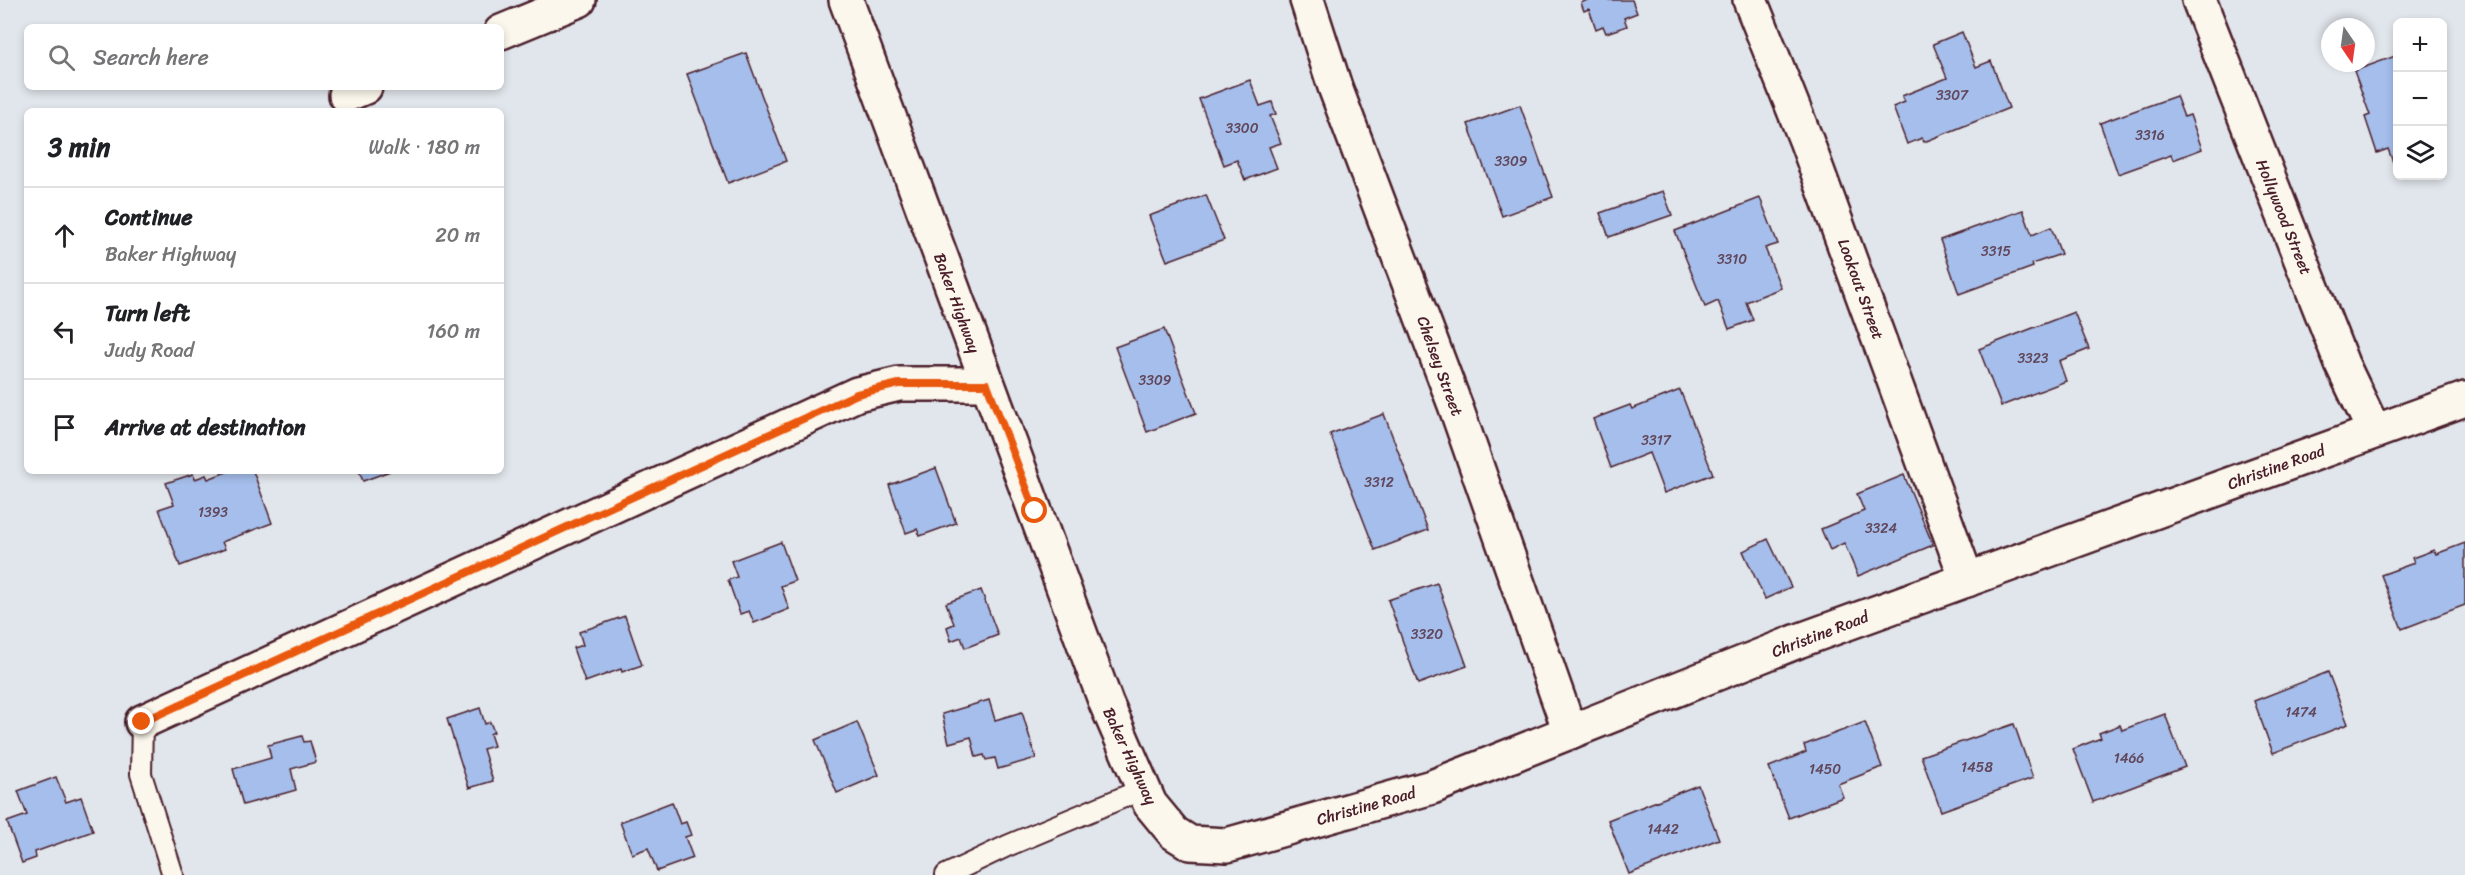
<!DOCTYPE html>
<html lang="en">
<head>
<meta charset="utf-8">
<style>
	:root { --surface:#fff; --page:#f6f6f6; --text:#202124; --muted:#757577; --line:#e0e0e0 }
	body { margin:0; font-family:Sriracha,sans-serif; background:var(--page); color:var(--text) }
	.controls { position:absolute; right:18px; top:18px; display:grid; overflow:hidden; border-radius:9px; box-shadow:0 3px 9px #0003 }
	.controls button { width:54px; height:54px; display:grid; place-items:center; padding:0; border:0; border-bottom:2px solid var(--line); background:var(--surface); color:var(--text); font:30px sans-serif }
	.compass { position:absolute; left:2321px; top:18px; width:54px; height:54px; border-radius:50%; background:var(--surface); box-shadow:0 3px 9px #0003; rotate:167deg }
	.stop { position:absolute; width:18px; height:18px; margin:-14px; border:4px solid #ea580c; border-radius:50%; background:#fff }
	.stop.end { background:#ea580c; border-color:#fff; box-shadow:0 2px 6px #0008 }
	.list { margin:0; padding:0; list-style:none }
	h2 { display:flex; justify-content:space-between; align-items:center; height:78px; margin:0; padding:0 24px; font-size:26px }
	h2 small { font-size:20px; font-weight:400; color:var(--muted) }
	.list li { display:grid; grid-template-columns:39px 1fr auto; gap:18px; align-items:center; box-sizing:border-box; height:96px; padding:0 24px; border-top:2px solid var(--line) }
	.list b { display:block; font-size:22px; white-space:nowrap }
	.list p { margin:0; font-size:20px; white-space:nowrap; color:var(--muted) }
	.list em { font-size:20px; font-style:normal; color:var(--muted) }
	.icon { flex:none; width:33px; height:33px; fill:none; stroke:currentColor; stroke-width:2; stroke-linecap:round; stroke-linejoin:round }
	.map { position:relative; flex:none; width:2465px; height:875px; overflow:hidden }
	.search { position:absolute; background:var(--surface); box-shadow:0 3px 9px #0003; left:24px; top:24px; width:480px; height:66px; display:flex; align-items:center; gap:15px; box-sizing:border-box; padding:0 21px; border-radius:9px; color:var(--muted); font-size:22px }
	.panel { position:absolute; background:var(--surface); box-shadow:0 3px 9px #0003; left:24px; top:108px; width:480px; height:366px; border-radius:9px }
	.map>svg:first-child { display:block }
	.building { fill:#a5beeb; stroke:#4a1f2b; stroke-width:1.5 }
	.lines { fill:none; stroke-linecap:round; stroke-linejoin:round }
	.service-casing { stroke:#4a1f2b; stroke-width:24 }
	.minor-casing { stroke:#4a1f2b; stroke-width:38 }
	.service { stroke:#fbf7ec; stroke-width:20 }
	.minor { stroke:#fbf7ec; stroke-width:33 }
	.route { stroke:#ea580c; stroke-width:8 }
	.labels { text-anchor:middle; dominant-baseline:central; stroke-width:6; stroke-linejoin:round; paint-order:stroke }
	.number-label { font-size:14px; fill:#61475b }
	.street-label { font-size:16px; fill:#4a1f2b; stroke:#fbf7ec }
</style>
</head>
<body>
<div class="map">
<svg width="2465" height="875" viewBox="0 0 2465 875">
	<rect width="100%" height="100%" fill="#e1e6ec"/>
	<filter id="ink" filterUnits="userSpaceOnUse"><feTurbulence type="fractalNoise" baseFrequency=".0167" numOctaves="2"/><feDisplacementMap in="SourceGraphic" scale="12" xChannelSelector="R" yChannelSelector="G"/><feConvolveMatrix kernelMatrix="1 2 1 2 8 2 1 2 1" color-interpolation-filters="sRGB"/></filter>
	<g filter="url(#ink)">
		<!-- building -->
		<g class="building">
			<polygon points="1632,0 1637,13 1624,18 1627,26 1606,33 1603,26 1596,29 1589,9 1584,11 1581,3 1587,0"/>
			<polygon points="1962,32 1976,67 1991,61 2009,108 1924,142 1922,138 1907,144 1893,107 1905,102 1902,96 1947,78 1933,44"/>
			<polygon points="746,53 786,161 728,183 687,74"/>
			<polygon points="2398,55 2398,160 2393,162 2388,149 2377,153 2365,117 2370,115 2354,71"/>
			<polygon points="1250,80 1260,106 1272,102 1276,114 1270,116 1281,143 1269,147 1277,168 1245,180 1237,160 1224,165 1199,99"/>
			<polygon points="2176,96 2184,117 2190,115 2202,149 2173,160 2171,155 2118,174 2100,123"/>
			<polygon points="1520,105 1553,197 1502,216 1468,124"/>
			<polygon points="1663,191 1672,215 1609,237 1600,213"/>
			<polygon points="1206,195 1224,240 1167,261 1149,216"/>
			<polygon points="1760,198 1778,244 1765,248 1781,288 1746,302 1753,320 1729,329 1718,301 1705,307 1675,231"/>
			<polygon points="2023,210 2032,235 2051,227 2061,254 2032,264 2033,267 1959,294 1940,240"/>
			<polygon points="2074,312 2089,349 2059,361 2066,381 2001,406 1979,349"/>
			<polygon points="1164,329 1196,413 1147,432 1115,347"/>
			<polygon points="1680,390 1713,474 1664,493 1649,453 1611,468 1593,419 1630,405 1632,409"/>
			<polygon points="1384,414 1428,530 1375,550 1330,434"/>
			<polygon points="936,468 956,523 920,536 917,529 906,533 889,485"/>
			<polygon points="229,471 253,471 272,523 222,542 225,549 180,566 159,509 174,504 166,483 193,474 195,479 206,475 208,479"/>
			<polygon points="359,471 390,471 363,481"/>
			<polygon points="1904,475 1933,545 1858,576 1844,543 1830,550 1821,529 1864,511 1857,494"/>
			<polygon points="1768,539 1791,587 1765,599 1743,551"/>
			<polygon points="781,542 795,581 781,586 789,609 754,623 749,611 740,614 728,580 737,577 731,561"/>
			<polygon points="2465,543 2465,605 2402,629 2381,575 2414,563 2412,558 2434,550 2436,554"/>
			<polygon points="1437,583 1467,666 1418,684 1388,600"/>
			<polygon points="981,590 998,635 965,648 961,637 951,641 947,627 954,624 946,603"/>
			<polygon points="625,616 642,665 622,672 621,669 585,682 573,648 583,645 579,632"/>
			<polygon points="2328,672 2348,724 2273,753 2254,701"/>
			<polygon points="989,700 995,720 1022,712 1036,758 998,769 995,758 986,760 984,755 976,757 971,737 949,743 942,714"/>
			<polygon points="480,708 485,724 490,722 494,732 490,734 494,746 483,749 493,781 469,788 447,719"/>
			<polygon points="2165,714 2185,767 2093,802 2073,749 2101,738 2099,733 2120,725 2122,730"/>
			<polygon points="857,722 879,775 837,793 815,740"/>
			<polygon points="1865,722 1882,767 1838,784 1843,797 1789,818 1769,767 1806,752 1804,745"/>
			<polygon points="2014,724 2033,778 1941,811 1921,756"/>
			<polygon points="302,736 304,742 310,741 316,762 291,769 296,790 243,805 233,769 271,758 268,745"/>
			<polygon points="56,777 66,802 81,797 93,831 35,852 36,858 22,863 7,822 27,815 18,791"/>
			<polygon points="1698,785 1719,839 1629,874 1608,820"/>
			<polygon points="672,802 680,824 686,822 691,835 685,837 693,858 657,871 648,848 632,854 620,822"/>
		</g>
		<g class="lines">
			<defs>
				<g id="service">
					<polyline points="142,722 141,774 173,875"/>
					<polyline points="946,875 1007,846 1143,789"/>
				</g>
				<g id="minor">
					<polyline points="846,0 1106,703 1150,804 1174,833 1190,843 1227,845 1432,787 1798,641 2465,399"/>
					<polyline points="1307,0 1335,87 1455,405 1570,732"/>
					<polyline points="1750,0 1806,140 1967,580"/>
					<polyline points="2199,0 2342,364 2374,431"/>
					<polyline points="501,32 579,0"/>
					<polyline points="346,95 365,87"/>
					<polyline points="142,722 857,394 899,384 987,384"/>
				</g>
			</defs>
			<!-- service casing -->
			<use href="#service" class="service-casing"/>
			<!-- minor casing -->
			<use href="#minor" class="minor-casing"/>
			<!-- service -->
			<use href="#service" class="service"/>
			<!-- minor -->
			<use href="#minor" class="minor"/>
		</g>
	</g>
	<g class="lines" filter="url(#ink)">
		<!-- route -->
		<polyline class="route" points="142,722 857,394 899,384 987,384 1035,511"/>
	</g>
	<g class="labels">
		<!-- number labels -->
		<g class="number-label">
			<text x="1952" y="95">3307</text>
			<text x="1242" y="128">3300</text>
			<text x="2150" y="135">3316</text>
			<text x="1511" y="161">3309</text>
			<text x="1996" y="251">3315</text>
			<text x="1732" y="259">3310</text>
			<text x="2033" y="358">3323</text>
			<text x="1155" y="380">3309</text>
			<text x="1656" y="440">3317</text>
			<text x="1379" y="482">3312</text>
			<text x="213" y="512">1393</text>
			<text x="1881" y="528">3324</text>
			<text x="1427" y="634">3320</text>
			<text x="2301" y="712">1474</text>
			<text x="2129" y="758">1466</text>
			<text x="1977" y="767">1458</text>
			<text x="1825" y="769">1450</text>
			<text x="1663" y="829">1442</text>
		</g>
		<!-- street labels -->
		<g class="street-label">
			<text transform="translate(2284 217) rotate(68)">Hollywood Street</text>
			<text transform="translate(1861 289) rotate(70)">Lookout Street</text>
			<text transform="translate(957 303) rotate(70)">Baker Highway</text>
			<text transform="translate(1440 366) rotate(70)">Chelsey Street</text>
			<text transform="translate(2276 467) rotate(-20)">Christine Road</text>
			<text transform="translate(1820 634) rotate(-21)">Christine Road</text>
			<text transform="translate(1130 756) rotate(65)">Baker Highway</text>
			<text transform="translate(1366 806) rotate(-16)">Christine Road</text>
		</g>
	</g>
</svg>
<div class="controls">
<button>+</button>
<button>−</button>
<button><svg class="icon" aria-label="layers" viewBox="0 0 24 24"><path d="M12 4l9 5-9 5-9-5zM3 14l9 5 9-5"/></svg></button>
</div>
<svg class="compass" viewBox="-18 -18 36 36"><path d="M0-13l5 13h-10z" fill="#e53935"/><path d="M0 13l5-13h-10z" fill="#757577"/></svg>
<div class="stop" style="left:1035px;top:511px"></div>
<div class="stop end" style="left:142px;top:722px"></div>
<div class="search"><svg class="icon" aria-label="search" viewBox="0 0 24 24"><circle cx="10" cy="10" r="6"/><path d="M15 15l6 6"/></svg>Search here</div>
<section class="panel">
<h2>3 min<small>Walk · 180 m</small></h2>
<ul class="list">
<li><svg class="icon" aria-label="ahead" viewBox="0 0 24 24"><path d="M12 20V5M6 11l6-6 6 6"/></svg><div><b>Continue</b><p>Baker Highway</p></div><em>20 m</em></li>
<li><svg class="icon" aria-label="left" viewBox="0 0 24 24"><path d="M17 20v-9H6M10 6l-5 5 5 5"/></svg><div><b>Turn left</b><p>Judy Road</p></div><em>160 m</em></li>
<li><svg class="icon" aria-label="arrive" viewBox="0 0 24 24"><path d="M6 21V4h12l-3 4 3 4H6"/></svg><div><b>Arrive at destination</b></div></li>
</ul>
</section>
</div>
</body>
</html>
